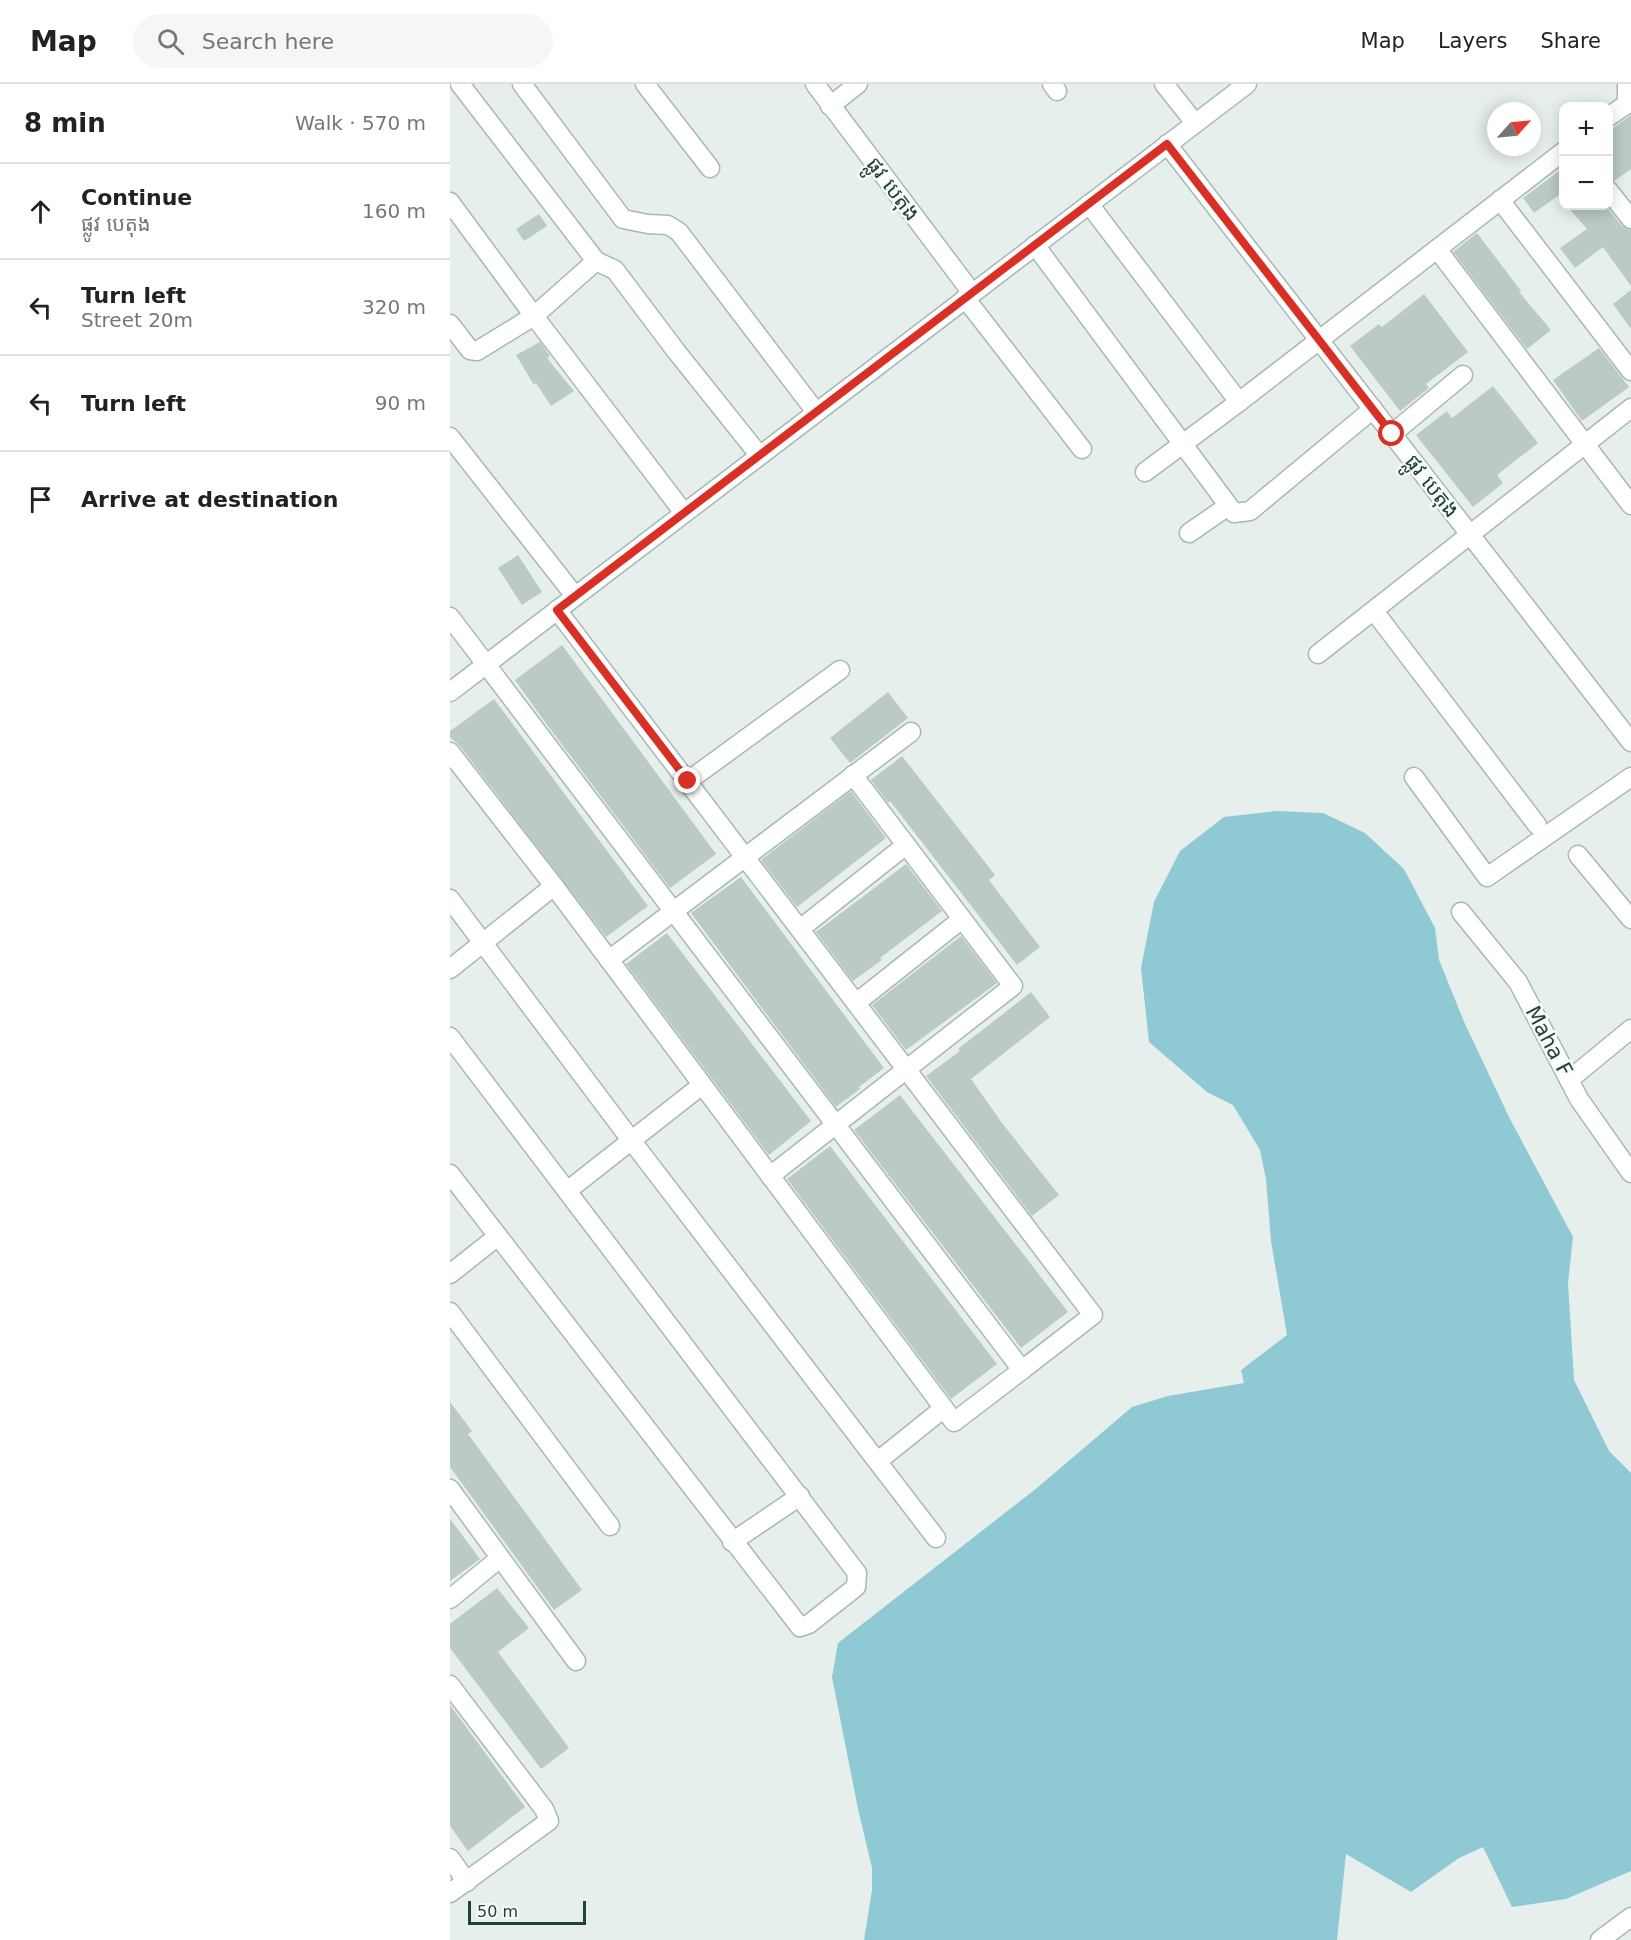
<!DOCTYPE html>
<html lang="en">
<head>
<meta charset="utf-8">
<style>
	:root { --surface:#fff; --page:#f6f6f6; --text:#222; --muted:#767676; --line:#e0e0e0 }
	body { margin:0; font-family:"DejaVu Sans","Noto Sans Khmer",sans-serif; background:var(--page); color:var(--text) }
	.controls { position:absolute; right:18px; top:18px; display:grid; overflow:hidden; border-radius:12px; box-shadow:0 3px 15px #0003 }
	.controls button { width:54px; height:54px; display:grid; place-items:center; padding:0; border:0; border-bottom:2px solid var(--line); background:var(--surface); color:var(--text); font:30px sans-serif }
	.compass { position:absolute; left:1037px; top:18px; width:54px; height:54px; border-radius:50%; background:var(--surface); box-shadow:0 3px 15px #0003; rotate:63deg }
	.scale { position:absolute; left:18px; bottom:15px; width:118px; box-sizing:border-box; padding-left:6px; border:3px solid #24423a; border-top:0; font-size:16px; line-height:21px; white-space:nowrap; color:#24423a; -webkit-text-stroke:4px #f7fbf9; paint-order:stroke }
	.stop { position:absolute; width:18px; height:18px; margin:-14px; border:4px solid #d93025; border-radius:50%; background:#fff }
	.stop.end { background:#d93025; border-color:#fff; box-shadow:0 2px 6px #0008 }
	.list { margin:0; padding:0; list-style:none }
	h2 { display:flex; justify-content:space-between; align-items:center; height:78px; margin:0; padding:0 24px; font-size:26px }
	h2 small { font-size:20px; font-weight:400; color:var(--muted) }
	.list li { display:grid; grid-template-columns:39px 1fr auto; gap:18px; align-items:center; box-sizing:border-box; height:96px; padding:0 24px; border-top:2px solid var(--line) }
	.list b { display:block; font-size:22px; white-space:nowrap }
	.list p { margin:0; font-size:20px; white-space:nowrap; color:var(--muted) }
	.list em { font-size:20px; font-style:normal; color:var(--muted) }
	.icon { flex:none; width:33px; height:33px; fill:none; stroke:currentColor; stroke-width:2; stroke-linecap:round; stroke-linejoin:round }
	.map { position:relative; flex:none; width:1181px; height:1856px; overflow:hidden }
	header { display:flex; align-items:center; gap:36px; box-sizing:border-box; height:84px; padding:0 30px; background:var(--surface); border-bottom:2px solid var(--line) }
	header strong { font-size:28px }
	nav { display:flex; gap:33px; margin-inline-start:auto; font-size:21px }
	.search { width:420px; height:54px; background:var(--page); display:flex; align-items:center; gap:15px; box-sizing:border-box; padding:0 21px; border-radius:33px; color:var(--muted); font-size:22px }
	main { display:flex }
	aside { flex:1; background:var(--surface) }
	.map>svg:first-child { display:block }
	.water { fill:#8ec9d4 }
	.building { fill:#bbcac4 }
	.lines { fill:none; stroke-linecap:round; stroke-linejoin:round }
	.minor-casing { stroke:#a8b8b2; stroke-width:21 }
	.minor { stroke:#fff; stroke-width:18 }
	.route { stroke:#d93025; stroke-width:8 }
	.labels { text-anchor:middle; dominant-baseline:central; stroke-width:5; stroke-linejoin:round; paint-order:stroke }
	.street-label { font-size:21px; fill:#24423a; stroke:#f7fbf9 }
</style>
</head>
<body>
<header>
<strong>Map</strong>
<div class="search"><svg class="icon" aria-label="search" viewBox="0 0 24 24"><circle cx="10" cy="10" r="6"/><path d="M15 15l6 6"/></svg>Search here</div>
<nav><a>Map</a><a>Layers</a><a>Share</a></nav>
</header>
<main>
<aside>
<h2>8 min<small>Walk · 570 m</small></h2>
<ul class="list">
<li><svg class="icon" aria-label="ahead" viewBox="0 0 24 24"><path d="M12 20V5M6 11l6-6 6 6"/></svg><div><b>Continue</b><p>ផ្លូវ បេតុង</p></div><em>160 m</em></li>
<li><svg class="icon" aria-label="left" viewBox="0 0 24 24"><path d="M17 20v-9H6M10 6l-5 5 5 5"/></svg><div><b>Turn left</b><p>Street 20m</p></div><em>320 m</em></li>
<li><svg class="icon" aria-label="left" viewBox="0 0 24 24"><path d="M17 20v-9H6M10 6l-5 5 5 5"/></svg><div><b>Turn left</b></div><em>90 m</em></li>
<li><svg class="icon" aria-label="arrive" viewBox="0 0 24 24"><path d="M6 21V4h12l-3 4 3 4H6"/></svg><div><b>Arrive at destination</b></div></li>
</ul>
</aside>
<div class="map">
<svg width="1181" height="1856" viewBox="0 0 1181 1856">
	<rect width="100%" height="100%" fill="#e6efeb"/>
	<!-- water -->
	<polygon class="water" points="826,727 873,729 915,749 954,785 985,844 989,876 1015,940 1060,1035 1123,1153 1118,1199 1124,1296 1159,1367 1181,1389 1181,1787 1116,1815 1062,1823 1033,1763 1009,1774 961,1808 896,1770 887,1856 414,1856 422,1806 422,1784 408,1725 382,1593 388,1559 587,1404 682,1323 718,1312 794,1299 791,1286 837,1251 821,1157 816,1095 810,1066 783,1021 757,1008 699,958 691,884 704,818 730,767 774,733"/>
	<!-- building -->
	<g class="building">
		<polygon points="1181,31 1181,85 1164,97 1158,95 1158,48"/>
		<polygon points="1113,84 1113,108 1084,129 1073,114"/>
		<polygon points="1117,122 1156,122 1172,142 1181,146 1181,202 1153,163 1125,184 1110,164 1137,145"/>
		<polygon points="89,130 97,142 74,157 66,145"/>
		<polygon points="1027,149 1071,207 1069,208 1101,246 1077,265 1003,168"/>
		<polygon points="1181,206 1181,245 1163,220"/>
		<polygon points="974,210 1018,268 976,300 979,304 950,327 900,262 929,240 932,243"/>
		<polygon points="90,258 100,272 97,274 124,307 101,322 86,299 84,301 66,271"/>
		<polygon points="1149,264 1179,303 1132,337 1103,296"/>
		<polygon points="1043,302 1088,359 1047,391 1053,399 1023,423 966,351 997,327 1002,334"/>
		<polygon points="68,471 92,508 72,521 48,484"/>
		<polygon points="112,561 266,770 220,804 95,638 65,596"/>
		<polygon points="438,608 458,634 400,679 380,654"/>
		<polygon points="44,615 198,822 156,853 9,661 0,653 0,647"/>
		<polygon points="452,672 545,791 539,796 590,863 567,881 440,717 438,719 421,696"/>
		<polygon points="401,707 436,754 347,823 311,776"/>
		<polygon points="456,780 492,827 430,874 432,876 403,897 366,848"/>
		<polygon points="291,793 434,984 409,1003 410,1005 386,1023 241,829"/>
		<polygon points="217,849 361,1037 319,1071 176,880"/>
		<polygon points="511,852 547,899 456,966 422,921"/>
		<polygon points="581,908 600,933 521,995 552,1039 609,1111 582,1132 476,992 510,967 508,965"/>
		<polygon points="450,1011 618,1228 571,1264 404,1046"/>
		<polygon points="380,1062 547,1280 501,1315 337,1095"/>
		<polygon points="0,1318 22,1347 18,1350 132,1506 104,1526 0,1383"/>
		<polygon points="0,1435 30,1475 0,1497"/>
		<polygon points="47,1504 79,1544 48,1568 119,1664 91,1685 0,1564 0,1540"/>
		<polygon points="0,1621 75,1723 18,1767 0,1742"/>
	</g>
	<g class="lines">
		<defs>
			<g id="minor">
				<polyline points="10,0 146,177 165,186 226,267 309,371"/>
				<polyline points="72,0 173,135 198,140 218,141 229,148 366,328"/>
				<polyline points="195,0 260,84"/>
				<polyline points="365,0 522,209"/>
				<polyline points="602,0 607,7"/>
				<polyline points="714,0 745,39"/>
				<polyline points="380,22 408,0"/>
				<polyline points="1158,33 1177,20 1177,0"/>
				<polyline points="717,60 1181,658"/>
				<polyline points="1158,106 1181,135"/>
				<polyline points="1050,116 1181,287"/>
				<polyline points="0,118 84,232 27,267 20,266 0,240"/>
				<polyline points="639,120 789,318"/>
				<polyline points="585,161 784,429 800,427 923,325"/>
				<polyline points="987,165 1181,421"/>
				<polyline points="146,177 84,232 234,429"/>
				<polyline points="515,214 632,365"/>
				<polyline points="942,350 1013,291"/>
				<polyline points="0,353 125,512"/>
				<polyline points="695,388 789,318 1114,67"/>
				<polyline points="739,449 778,422"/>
				<polyline points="924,527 1087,741"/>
				<polyline points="0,533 572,1286 643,1231 107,526"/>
				<polyline points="868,570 1181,324"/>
				<polyline points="0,608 797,0"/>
				<polyline points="0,668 104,802 504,1338 572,1286"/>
				<polyline points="964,693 1037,793 1181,693"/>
				<polyline points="238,697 390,586"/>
				<polyline points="1128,771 1181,835"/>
				<polyline points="0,815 181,1056 486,1454"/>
				<polyline points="1011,828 1068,898 1129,1015 1181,1089"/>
				<polyline points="350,845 456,761"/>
				<polyline points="159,876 461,648"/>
				<polyline points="0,885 104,802"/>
				<polyline points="406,919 512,835"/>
				<polyline points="0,953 407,1489 406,1503 359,1540 350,1543 0,1090"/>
				<polyline points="1119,996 1181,945"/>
				<polyline points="320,1092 563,902 403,691"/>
				<polyline points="117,1107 252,1001"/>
				<polyline points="0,1190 48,1152"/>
				<polyline points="0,1228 160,1442"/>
				<polyline points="428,1377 494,1324"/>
				<polyline points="0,1405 126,1577"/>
				<polyline points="282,1458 350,1412"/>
				<polyline points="0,1515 50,1474"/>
				<polyline points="0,1601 94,1725 99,1737 0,1809"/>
				<polyline points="0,1774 17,1798"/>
				<polyline points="1150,1856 1181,1833"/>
			</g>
		</defs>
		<!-- minor casing -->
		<use href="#minor" class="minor-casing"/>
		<!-- minor -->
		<use href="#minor" class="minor"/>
	</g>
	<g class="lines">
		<!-- route -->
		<polyline class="route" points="238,697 107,526 717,60 942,350"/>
	</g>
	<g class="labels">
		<!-- street labels -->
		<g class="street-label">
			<text transform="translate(443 105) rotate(53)">ផ្លូវ បេតុង</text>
			<text transform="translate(982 402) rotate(52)">ផ្លូវ បេតុង</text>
			<text transform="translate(1099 957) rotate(62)">Maha F</text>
		</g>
	</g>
</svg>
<div class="controls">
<button>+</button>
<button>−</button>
</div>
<svg class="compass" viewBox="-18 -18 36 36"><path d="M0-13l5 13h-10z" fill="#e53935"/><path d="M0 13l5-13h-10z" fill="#767676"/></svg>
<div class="scale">50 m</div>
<div class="stop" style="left:942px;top:350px"></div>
<div class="stop end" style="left:238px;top:697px"></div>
</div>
</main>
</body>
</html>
